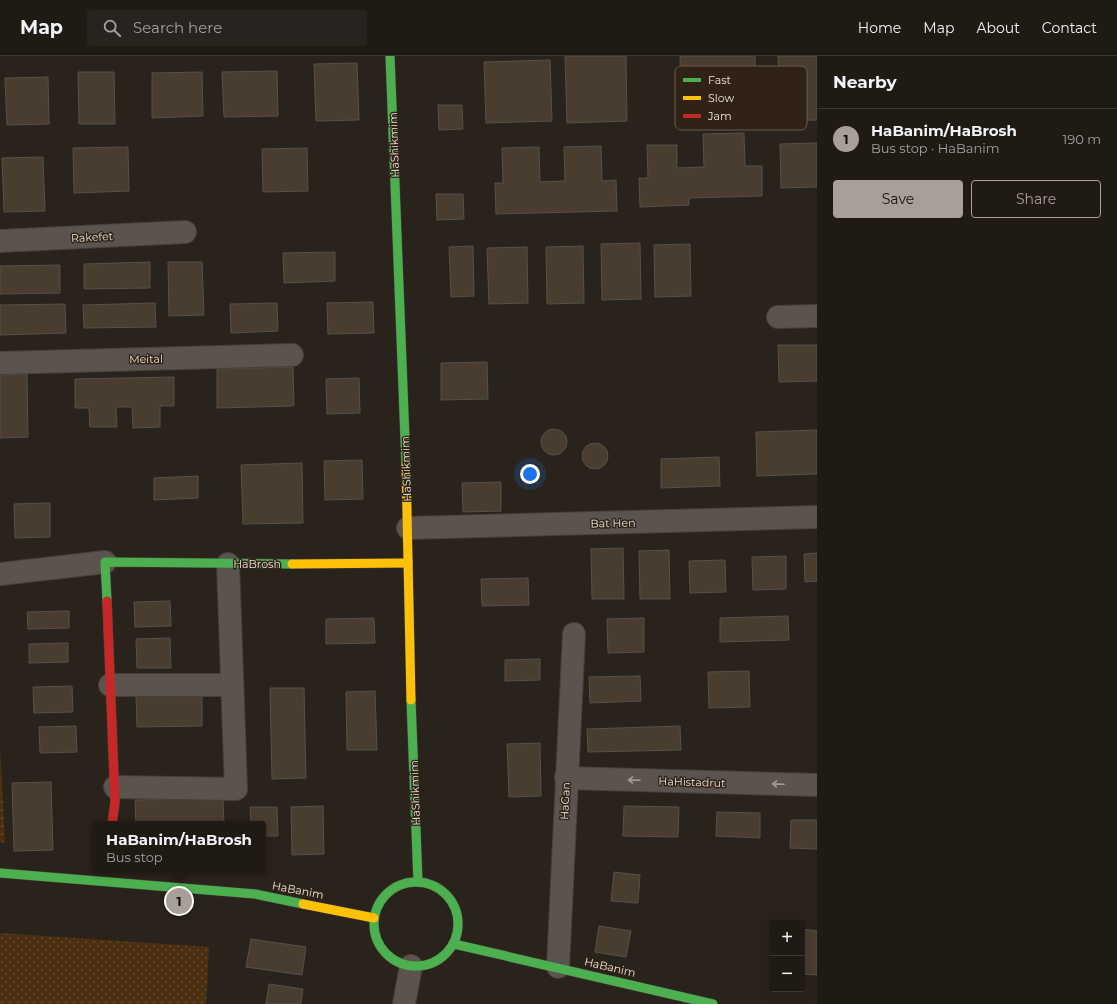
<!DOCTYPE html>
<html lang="en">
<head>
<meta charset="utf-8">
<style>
	:root { --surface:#201a15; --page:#28231e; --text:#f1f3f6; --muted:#a2a1a0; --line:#3d3834; --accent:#a8a098 }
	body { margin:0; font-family:Montserrat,sans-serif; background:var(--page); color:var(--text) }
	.controls { position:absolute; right:12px; bottom:12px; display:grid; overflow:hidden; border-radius:4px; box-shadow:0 4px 16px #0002 }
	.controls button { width:36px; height:36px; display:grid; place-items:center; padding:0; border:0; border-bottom:1px solid var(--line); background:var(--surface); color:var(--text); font:20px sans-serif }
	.you { position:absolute; left:530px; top:418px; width:14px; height:14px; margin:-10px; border:3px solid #fff; border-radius:50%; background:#1a73e8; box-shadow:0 0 0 6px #1a73e833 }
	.badge { display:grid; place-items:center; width:26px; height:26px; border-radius:50%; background:var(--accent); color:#111; font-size:13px; font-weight:700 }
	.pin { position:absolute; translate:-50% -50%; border:2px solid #fff; box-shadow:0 1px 4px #0006 }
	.popup { position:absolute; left:92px; top:765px; width:174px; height:52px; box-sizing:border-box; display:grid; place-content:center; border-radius:4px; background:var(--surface); filter:drop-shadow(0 1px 3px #0005); font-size:13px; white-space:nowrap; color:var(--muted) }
	.popup b { font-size:15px; color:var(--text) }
	.popup::after { content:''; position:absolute; left:50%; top:100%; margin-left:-8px; border:8px solid transparent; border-top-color:var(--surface) }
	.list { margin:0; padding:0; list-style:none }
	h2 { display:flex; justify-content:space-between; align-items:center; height:52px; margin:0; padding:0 16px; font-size:17px }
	h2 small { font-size:13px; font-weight:400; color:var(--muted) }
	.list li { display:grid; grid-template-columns:26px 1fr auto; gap:12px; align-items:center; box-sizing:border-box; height:60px; padding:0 16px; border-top:1px solid var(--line) }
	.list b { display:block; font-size:15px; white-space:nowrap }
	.list p { margin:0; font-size:13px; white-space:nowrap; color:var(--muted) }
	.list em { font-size:13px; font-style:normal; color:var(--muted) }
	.actions { display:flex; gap:8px; padding:12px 16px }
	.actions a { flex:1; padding:9px 0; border:1px solid var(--accent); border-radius:4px; text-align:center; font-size:14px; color:var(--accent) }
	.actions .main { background:var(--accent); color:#111 }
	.icon { flex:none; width:22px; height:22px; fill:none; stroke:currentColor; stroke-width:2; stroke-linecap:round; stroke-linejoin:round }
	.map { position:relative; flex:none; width:817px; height:948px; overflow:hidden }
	header { display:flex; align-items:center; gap:24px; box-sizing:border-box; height:56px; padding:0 20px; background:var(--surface); border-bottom:1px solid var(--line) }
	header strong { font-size:19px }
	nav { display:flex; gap:22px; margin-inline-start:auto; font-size:14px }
	.search { width:280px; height:36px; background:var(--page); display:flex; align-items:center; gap:10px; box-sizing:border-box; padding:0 14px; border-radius:4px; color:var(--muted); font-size:15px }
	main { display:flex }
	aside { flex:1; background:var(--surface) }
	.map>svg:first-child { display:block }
	.park { fill:url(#park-dots) }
	.building { fill:#493d2f; stroke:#57514b }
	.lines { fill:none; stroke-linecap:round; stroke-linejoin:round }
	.street-casing { stroke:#46403a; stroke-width:24 }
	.fast-casing { stroke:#46403a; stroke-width:10 }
	.slow-casing { stroke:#46403a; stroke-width:10 }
	.jam-casing { stroke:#46403a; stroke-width:10 }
	.street { stroke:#5b544e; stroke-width:22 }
	.fast { stroke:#4caf50; stroke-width:9 }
	.slow { stroke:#ffc107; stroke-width:9 }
	.jam { stroke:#c62828; stroke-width:9 }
	.oneway { stroke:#a49c94 }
	.labels { text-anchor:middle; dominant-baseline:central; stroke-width:3; stroke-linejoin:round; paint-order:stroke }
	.street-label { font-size:11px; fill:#ece3db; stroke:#302316 }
	.key { fill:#302316; stroke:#685d51; stroke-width:1 }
	.key-label { font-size:11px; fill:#ece3db }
</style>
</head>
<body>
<header>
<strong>Map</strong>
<div class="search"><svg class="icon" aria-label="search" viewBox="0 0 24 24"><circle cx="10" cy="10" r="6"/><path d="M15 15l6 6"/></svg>Search here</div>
<nav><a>Home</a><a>Map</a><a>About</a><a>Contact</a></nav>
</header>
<main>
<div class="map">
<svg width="817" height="948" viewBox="0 0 817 948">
	<defs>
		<pattern id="park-dots" width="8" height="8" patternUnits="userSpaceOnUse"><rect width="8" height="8" fill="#4c2f11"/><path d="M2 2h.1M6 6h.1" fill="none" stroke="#664d33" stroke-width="1.8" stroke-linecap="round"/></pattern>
	</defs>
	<rect width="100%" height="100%" fill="#2a231c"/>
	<!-- park -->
	<g class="park">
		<polygon points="0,692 5,787 0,786"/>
		<polygon points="0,877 209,891 206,948 0,948"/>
	</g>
	<!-- building -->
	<g class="building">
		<polygon points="565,0 626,0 627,65 567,67"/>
		<polygon points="680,0 755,0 756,52 681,54"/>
		<polygon points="778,0 817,0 817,64 780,65"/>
		<polygon points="550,4 552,65 486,67 484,6"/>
		<polygon points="357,7 359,64 316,65 314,8"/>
		<polygon points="277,15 278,60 224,61 222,16"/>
		<polygon points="78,16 114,16 115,68 79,68"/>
		<polygon points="202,16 203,60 152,62 152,17"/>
		<polygon points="48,21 49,68 7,69 5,22"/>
		<polygon points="438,49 462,49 463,73 439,74"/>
		<polygon points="744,77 745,110 762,110 762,140 689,142 689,149 640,151 639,122 648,122 647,89 677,89 677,112 704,111 703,78"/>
		<polygon points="817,87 817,131 781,132 780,88"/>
		<polygon points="601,90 602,125 616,124 617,155 496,158 495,127 503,127 502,92 539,91 540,126 565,125 564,91"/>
		<polygon points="128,91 129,135 74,137 73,92"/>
		<polygon points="307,92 308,135 263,136 262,93"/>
		<polygon points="43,101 45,155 4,156 2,102"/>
		<polygon points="436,138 463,138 464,163 437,164"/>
		<polygon points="640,187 641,243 602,244 601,188"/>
		<polygon points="690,188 691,240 655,241 654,189"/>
		<polygon points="473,190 474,240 451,241 449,191"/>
		<polygon points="583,190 584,247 547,248 546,191"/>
		<polygon points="527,191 528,247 489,248 487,192"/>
		<polygon points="335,196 335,225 284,227 283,197"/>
		<polygon points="150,206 150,232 84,233 84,208"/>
		<polygon points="168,206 202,206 204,259 169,260"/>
		<polygon points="60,209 60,237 0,238 0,210"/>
		<polygon points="373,246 374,277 328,278 327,247"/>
		<polygon points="155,247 156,271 84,272 83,249"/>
		<polygon points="277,247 278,275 231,277 230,248"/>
		<polygon points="65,248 66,277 0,279 0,249"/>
		<polygon points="778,289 817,289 817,325 779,326"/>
		<polygon points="487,306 488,343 441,344 441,307"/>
		<polygon points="293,311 294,350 217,352 217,313"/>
		<polygon points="27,318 28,381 0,382 0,319"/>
		<polygon points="174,321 174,350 160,350 160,371 133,372 132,351 116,351 117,371 90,371 89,352 75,352 75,323"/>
		<polygon points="359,322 360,357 327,358 326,323"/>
		<circle cx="554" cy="386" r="13"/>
		<polygon points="817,374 817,418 757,420 756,376"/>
		<circle cx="595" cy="400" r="13"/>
		<polygon points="719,401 720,430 661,432 661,403"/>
		<polygon points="362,404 363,443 325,444 324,405"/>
		<polygon points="302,407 303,467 243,468 241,409"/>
		<polygon points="198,420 198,442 154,444 154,422"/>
		<polygon points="501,426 501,455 463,456 462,427"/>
		<polygon points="50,447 50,481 15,482 14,448"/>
		<polygon points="623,492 624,543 592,543 591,493"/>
		<polygon points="669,494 670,543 640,543 639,495"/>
		<polygon points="817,497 817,525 805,526 804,498"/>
		<polygon points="786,500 786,533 753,534 752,501"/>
		<polygon points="725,504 726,536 690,537 689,505"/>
		<polygon points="528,522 529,549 482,550 481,523"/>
		<polygon points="170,545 171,570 135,571 134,546"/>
		<polygon points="69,555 69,572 28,573 27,556"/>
		<polygon points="788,560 789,584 720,586 720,562"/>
		<polygon points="374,562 375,587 326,588 326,563"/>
		<polygon points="644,562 644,596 608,597 607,563"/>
		<polygon points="170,582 171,612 137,612 136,583"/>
		<polygon points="68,587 68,606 29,607 29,588"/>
		<polygon points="540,603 540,624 505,625 505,604"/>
		<polygon points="749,615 750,651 709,652 708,616"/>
		<polygon points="640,620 641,645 590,647 589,621"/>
		<polygon points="72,630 73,656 34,657 33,631"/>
		<polygon points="270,632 304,632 306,722 272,723"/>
		<polygon points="375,635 377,694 347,694 346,636"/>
		<polygon points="202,638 202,670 137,671 136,639"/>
		<polygon points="76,670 77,696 40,697 39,671"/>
		<polygon points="680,670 681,694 588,696 587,673"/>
		<polygon points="540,687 541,740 509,741 507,688"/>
		<polygon points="51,726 53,794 14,795 12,727"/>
		<polygon points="223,742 224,768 136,768 135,744"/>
		<polygon points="323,750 324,798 292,799 291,751"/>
		<polygon points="624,750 679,751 678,781 623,780"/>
		<polygon points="250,751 277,751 278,780 263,780 263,768 251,768"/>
		<polygon points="717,756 760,757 760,782 716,780"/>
		<polygon points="791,764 817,764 817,793 790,792"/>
		<polygon points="614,816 640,819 638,847 611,845"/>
		<polygon points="599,870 631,875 626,901 595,896"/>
		<polygon points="802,873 817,875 817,919 802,918"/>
		<polygon points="251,883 306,891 302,919 246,911"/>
		<polygon points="269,928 303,933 301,948 266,948"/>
	</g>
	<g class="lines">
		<defs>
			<g id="street">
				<polyline points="0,185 185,176"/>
				<polyline points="778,261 817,260"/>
				<polyline points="0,307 292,299"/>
				<polyline points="408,472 817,461"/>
				<polyline points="0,518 105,506"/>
				<polyline points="110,629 232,629"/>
				<polyline points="566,722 817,729"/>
				<polyline points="115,731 236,733 228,508"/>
				<polyline points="558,911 574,578"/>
				<polyline points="404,948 411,910"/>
			</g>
			<g id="fast">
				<polyline points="390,0 406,409"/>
				<polyline points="107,545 105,506 292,508"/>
				<polyline points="411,644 418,826"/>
				<polyline points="0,817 255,838 303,848"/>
				<circle cx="416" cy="868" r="42"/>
				<polyline points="454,888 713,948"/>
			</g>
			<g id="slow">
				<polyline points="406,409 411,644"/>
				<polyline points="292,508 408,507"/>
				<polyline points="303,848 374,862"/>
			</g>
			<polyline id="jam" points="107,545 115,746 112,768"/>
		</defs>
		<!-- street casing -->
		<use href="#street" class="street-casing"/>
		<!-- fast casing -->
		<use href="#fast" class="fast-casing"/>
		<!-- slow casing -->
		<use href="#slow" class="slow-casing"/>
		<!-- jam casing -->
		<use href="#jam" class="jam-casing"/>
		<!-- street -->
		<use href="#street" class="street"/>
		<!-- fast -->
		<use href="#fast" class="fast"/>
		<!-- slow -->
		<use href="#slow" class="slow"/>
		<!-- jam -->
		<use href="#jam" class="jam"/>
	</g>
	<!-- one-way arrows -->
	<defs><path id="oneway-shaft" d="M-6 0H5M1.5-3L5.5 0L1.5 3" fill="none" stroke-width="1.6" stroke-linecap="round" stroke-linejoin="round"/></defs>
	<g class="oneway">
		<use href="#oneway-shaft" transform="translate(634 724) rotate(-178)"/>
		<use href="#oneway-shaft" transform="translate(778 728) rotate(-178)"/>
	</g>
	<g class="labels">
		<!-- street labels -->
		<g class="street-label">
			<text transform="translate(394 89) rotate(-92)">HaShikmim</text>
			<text transform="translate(92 181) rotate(-3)">Rakefet</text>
			<text transform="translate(146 303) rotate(-1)">Meital</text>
			<text transform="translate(406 413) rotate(-92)">HaShikmim</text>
			<text transform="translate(613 467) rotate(-1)">Bat Hen</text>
			<text x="257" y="508">HaBrosh</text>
			<text transform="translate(692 726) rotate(2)">HaHistadrut</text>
			<text transform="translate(415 737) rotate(-92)">HaShikmim</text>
			<text transform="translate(565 745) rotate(-87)">HaGan</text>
			<text transform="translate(298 834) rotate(11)">HaBanim</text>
			<text transform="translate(610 911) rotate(13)">HaBanim</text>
		</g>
	</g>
	<!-- legend -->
	<rect x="675" y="10" width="132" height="64" rx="6" class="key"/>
	<rect x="683" y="22" width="18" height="4" fill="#4caf50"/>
	<rect x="683" y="40" width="18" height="4" fill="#ffc107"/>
	<rect x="683" y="58" width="18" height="4" fill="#c62828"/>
	<g class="key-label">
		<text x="708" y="28">Fast</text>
		<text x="708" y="46">Slow</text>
		<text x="708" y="64">Jam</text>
	</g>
</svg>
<div class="controls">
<button>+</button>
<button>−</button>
</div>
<div class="you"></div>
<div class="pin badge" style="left:179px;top:845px">1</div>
<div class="popup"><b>HaBanim/HaBrosh</b>Bus stop</div>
</div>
<aside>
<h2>Nearby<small></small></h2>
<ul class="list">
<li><span class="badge">1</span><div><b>HaBanim/HaBrosh</b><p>Bus stop · HaBanim</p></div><em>190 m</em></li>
</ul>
<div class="actions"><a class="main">Save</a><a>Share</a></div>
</aside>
</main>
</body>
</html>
